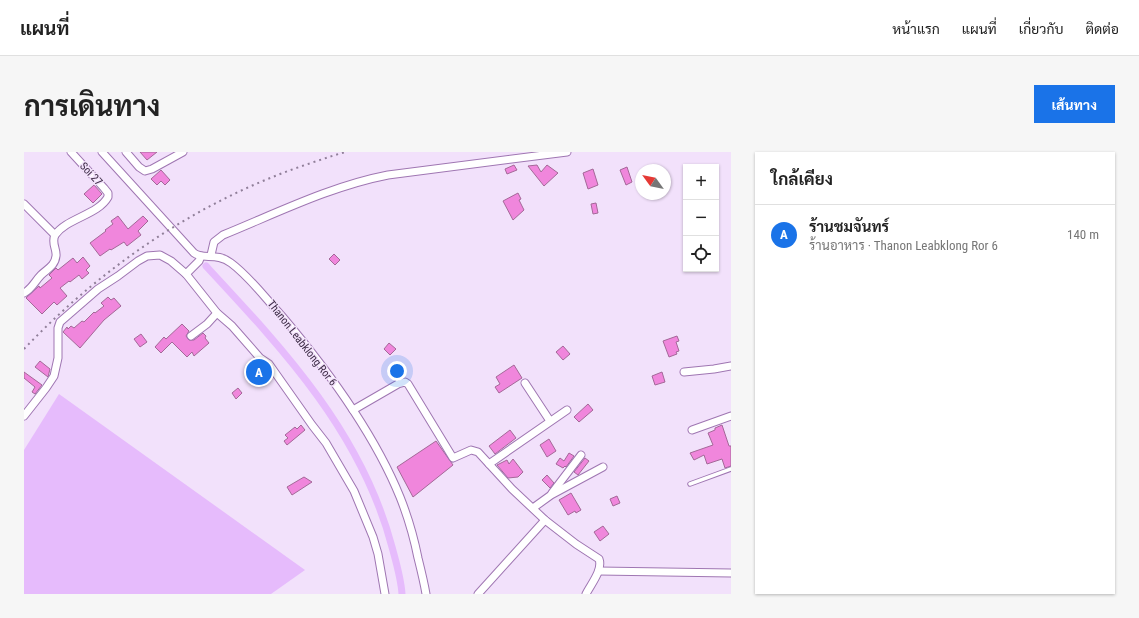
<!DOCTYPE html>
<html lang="th">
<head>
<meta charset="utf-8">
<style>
	:root { --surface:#fff; --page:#f6f6f6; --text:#222; --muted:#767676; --line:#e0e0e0; --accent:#1a73e8 }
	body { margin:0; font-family:"Roboto Condensed",Sarabun,sans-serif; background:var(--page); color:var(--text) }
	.controls { position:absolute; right:12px; top:12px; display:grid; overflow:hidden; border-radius:0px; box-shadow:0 1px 3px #0004 }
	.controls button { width:36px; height:36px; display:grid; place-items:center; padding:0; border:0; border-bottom:1px solid var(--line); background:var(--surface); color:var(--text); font:20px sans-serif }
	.compass { position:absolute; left:611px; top:12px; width:36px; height:36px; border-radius:50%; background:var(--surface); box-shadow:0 1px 3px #0004; rotate:303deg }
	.you { position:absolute; left:373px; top:219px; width:14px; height:14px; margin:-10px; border:3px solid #fff; border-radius:50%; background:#1a73e8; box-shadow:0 0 0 6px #1a73e833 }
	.badge { display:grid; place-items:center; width:26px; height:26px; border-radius:50%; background:var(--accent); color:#fff; font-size:13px; font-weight:700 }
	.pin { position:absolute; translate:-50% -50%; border:2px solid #fff; box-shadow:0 1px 4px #0006 }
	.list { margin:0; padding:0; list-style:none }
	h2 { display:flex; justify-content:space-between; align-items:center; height:52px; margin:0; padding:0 16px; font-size:17px }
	h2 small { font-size:13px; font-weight:400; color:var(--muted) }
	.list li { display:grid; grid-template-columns:26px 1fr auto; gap:12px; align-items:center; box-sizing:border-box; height:60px; padding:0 16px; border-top:1px solid var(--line) }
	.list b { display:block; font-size:15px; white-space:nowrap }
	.list p { margin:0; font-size:13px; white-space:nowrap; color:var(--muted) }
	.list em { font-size:13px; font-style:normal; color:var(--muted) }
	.icon { flex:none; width:22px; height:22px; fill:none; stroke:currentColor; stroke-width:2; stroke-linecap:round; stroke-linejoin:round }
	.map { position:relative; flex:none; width:707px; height:442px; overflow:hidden; border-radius:0px }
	header { display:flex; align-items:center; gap:24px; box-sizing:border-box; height:56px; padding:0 20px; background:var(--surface); border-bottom:1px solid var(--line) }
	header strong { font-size:19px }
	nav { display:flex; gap:22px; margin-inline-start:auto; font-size:14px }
	.intro { display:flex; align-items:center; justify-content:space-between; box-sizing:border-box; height:96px; padding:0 24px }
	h1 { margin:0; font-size:28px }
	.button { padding:10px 18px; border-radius:0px; background:var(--accent); color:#fff; font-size:14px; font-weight:700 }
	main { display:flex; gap:24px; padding:0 24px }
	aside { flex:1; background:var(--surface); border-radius:0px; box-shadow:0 1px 3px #0004 }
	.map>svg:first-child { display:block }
	.water { fill:#e6bbfc }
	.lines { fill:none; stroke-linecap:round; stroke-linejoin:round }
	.canal { stroke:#e6bbfc; stroke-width:7 }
	.building { fill:#f086dc; stroke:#a46898 }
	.lane-casing { stroke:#9f76b2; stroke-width:5.5 }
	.street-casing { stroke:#9f76b2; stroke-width:9 }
	.lane { stroke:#fff; stroke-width:3.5 }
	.street { stroke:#fff; stroke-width:7 }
	.rail { stroke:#907f99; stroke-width:2; stroke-dasharray:2 4; stroke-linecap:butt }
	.labels { text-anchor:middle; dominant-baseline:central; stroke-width:3; stroke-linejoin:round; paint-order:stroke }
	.street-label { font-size:11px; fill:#3c2b45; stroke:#f2e1fb }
</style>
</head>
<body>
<header>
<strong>แผนที่</strong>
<nav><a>หน้าแรก</a><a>แผนที่</a><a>เกี่ยวกับ</a><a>ติดต่อ</a></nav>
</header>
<div class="intro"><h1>การเดินทาง</h1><a class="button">เส้นทาง</a></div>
<main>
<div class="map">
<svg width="707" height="442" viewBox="0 0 707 442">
	<rect width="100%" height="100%" fill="#f2e1fb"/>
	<!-- water -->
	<polygon class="water" points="35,242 281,418 247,442 0,442 0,298"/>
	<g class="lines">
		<!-- canal -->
		<path class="canal" d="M182,114C260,198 338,281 368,395C372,410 377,426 378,442"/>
	</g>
	<!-- building -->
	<g class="building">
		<polygon points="116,0 133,0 123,8"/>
		<polygon points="490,13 493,18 483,22 481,17"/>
		<polygon points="513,13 517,20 523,13 534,21 520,34 504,14"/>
		<polygon points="603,15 608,30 602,33 596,18"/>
		<polygon points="569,17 574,33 564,37 559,21"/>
		<polygon points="137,18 146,28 141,33 137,29 133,33 127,27"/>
		<polygon points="70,33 78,42 69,51 60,42"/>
		<polygon points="494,41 497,47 495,48 500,58 489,68 479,49"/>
		<polygon points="572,51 574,61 569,62 567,52"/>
		<polygon points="94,64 104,77 119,64 124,69 114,79 117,83 103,94 100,90 87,98 86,97 76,104 66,91 82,79 81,78 89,72 87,69"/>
		<polygon points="310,102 316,108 311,113 305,107"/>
		<polygon points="59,105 66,114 62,118 65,121 58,127 55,123 46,130 45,129 36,136 43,144 33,153 30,150 18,162 2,146 15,134 16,136 28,126 25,123 32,116 34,118 49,106 53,111"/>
		<polygon points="84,145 87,148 90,146 97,154 80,168 56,196 39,180 43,175 44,177 47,174 50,176 58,169 60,170 70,160 71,161 80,154 77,151"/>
		<polygon points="158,172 165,179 162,184 165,188 170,188 179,181 182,184 181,186 185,191 170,204 168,200 163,205 148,190 137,201 131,195 140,185 142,187"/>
		<polygon points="117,182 123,190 116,195 110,187"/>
		<polygon points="653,184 655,189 652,190 655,199 652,200 653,202 645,205 639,189"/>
		<polygon points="365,191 372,197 366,203 360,197"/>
		<polygon points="539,194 546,202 539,208 532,200"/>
		<polygon points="16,209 26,217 24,225 11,215"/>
		<polygon points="490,213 498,226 475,241 471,235 476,232 472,225"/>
		<polygon points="0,220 18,233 11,242 8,240 11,235 0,226"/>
		<polygon points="638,220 641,230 631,233 628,224"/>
		<polygon points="214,236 218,241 212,247 208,241"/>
		<polygon points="564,252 569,258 555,270 550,265"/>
		<polygon points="277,273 281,278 263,293 260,289 264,286 261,283 271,275 273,277"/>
		<polygon points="698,273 705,294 707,294 707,314 701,316 698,307 683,312 680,303 670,308 666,301 689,293 684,281 691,278 691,276"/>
		<polygon points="486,278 492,286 471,302 465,294"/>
		<polygon points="525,287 532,299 523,305 516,293"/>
		<polygon points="412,289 429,313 389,345 373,315"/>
		<polygon points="545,301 550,304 542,315 541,314 539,316 532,312 536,306 540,309"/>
		<polygon points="561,306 565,309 554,323 550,320"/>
		<polygon points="489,307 499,320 494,325 484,326 473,313 483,308 485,312"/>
		<polygon points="523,323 530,331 526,336 518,328"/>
		<polygon points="280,325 288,330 268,343 263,335"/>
		<polygon points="547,341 557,358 552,361 551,359 544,363 535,348"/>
		<polygon points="593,344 596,351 589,354 586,347"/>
		<polygon points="579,374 585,382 576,389 570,380"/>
	</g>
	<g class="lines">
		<defs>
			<polyline id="lane" points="666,332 707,317"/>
			<g id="street">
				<path d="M78,0L170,101C179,108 193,100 207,111C226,125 241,146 257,163C302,216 350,281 376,345C384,365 390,386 394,406C397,418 400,430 402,442"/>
				<polyline points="102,0 115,15 121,19 128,17 159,0"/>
				<path d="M0,52L31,83C27,91 33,97 32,104C31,114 23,117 17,123C11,129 8,137 0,141"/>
				<path d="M31,83C43,66 74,63 84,45V41L80,36L47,0"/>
				<path d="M187,103L190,90L199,83C253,61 307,34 364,23L543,0"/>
				<polyline points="162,122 175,109 177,104"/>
				<polyline points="167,184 183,172 193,161"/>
				<polyline points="660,220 690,217 707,214"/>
				<polyline points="501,231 526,269"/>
				<path d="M329,258L374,232L381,230L384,232L429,306L447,298L454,300L488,337L521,368L552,392L575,407C579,418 567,432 562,442"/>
				<polyline points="0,264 22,236 30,224 34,206 34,176 36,170 74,137 94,124 114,109 123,104 136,103 147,109 162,122 193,161 208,174 236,206 245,212 288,273 302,291 330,339 349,385 354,402 361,442"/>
				<polyline points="668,278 707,264"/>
				<polyline points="465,312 543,258"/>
				<polyline points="528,341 557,303"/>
				<polyline points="509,356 527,343 579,315"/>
				<polyline points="575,419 707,421"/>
				<polyline points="454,442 521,368"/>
			</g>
		</defs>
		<!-- lane casing -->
		<use href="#lane" class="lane-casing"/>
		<!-- street casing -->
		<use href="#street" class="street-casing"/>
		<!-- lane -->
		<use href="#lane" class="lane"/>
		<!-- street -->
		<use href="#street" class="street"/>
		<!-- rail -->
		<path class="rail" d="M0,197C80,113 177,47 287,11C299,7 310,3 322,0"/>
	</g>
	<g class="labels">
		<!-- street labels -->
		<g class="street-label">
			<text transform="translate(67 22) rotate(47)">Soi 27</text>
			<text transform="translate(278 191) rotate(52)">Thanon Leabklong Ror 6</text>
		</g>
	</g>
</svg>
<div class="controls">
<button>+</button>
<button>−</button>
<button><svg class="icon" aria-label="locate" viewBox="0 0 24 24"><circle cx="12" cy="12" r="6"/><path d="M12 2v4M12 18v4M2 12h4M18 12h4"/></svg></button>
</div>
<svg class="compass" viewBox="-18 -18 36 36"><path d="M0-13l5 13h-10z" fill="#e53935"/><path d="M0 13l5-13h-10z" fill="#767676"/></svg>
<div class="you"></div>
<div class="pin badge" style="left:235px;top:220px">A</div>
</div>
<aside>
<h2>ใกล้เคียง<small></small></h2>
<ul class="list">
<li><span class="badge">A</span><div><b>ร้านชมจันทร์</b><p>ร้านอาหาร · Thanon Leabklong Ror 6</p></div><em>140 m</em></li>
</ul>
</aside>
</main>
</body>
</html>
